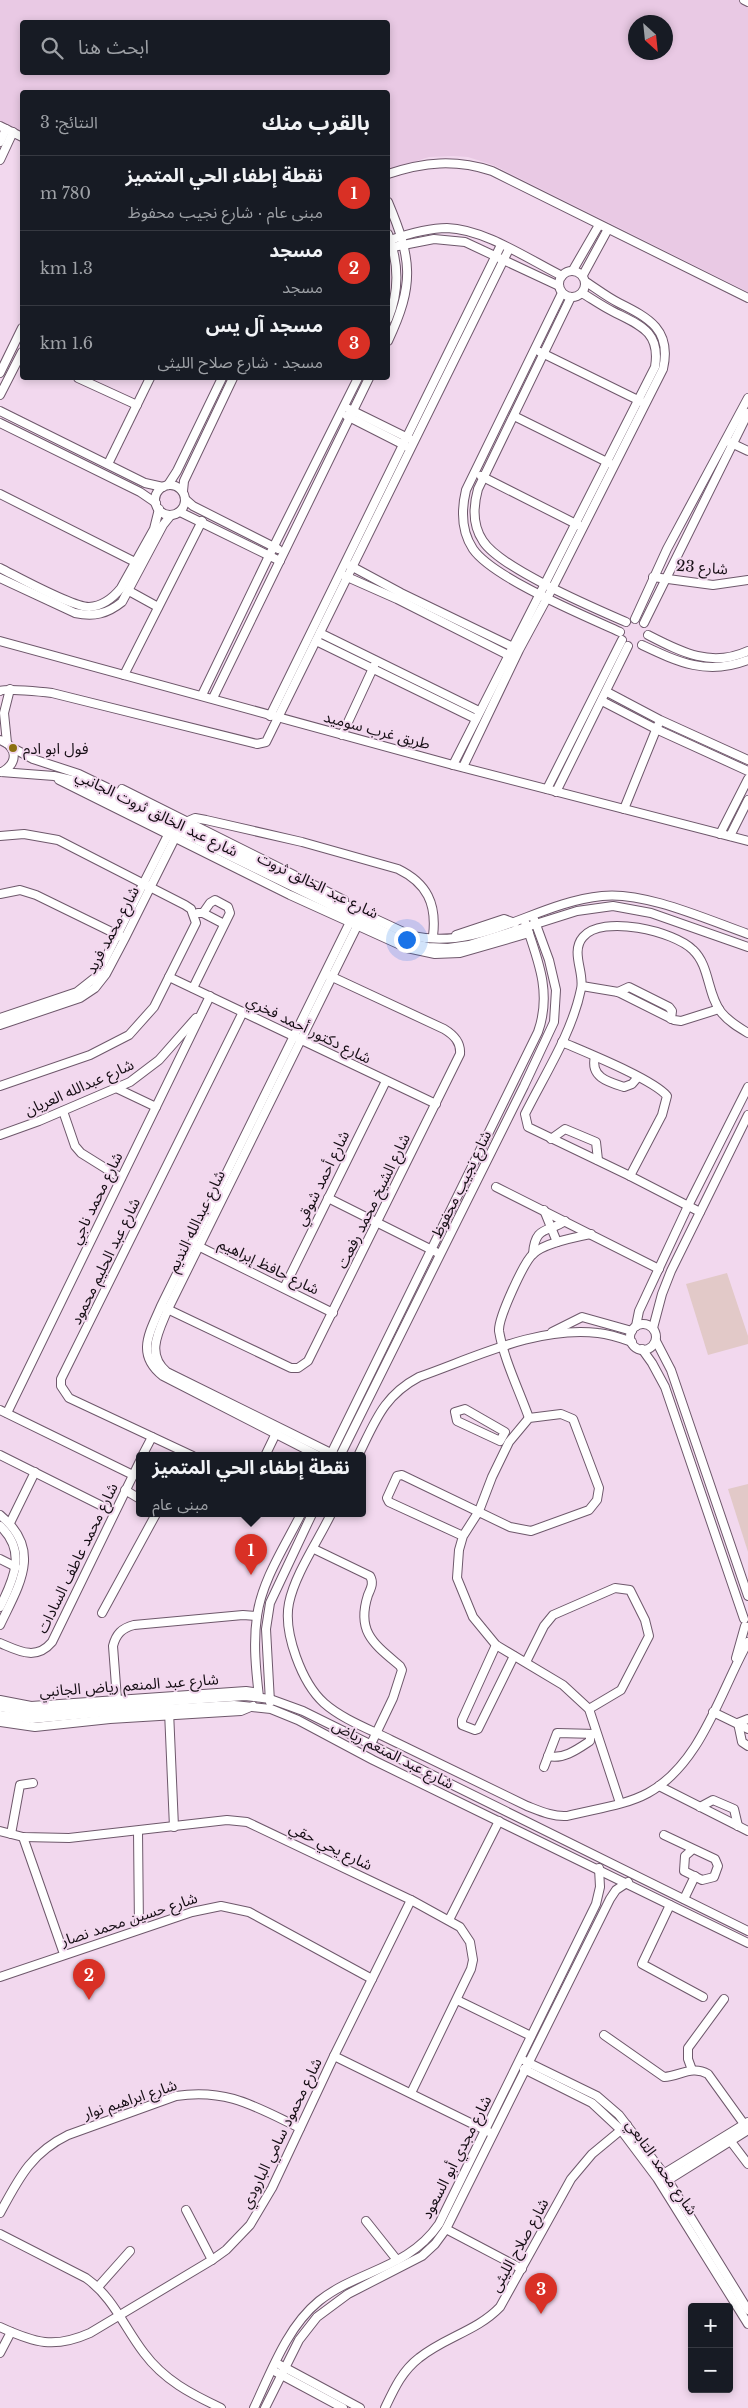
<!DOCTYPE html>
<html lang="ar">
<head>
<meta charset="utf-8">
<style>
	:root { --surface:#171b24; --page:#20242c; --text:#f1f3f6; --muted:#9ea1a6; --line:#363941; --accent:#d93025 }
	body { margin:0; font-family:"Libre Baskerville","Noto Sans Arabic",serif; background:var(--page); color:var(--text); direction:rtl }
	.controls { position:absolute; right:15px; bottom:15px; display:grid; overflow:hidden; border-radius:5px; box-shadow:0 2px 8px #0003 }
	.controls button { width:45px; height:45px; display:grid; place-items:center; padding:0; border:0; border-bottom:1px solid var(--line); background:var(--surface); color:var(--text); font:25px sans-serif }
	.compass { position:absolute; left:628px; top:15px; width:45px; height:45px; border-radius:50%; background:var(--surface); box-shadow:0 2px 8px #0003; rotate:153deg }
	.you { position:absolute; left:406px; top:939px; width:18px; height:18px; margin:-12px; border:4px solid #fff; border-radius:50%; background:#1a73e8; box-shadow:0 0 0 8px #1a73e833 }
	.badge { display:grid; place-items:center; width:32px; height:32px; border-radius:50%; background:var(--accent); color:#fff; font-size:16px; font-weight:700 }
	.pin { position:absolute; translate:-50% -41px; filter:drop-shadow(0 1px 2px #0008) }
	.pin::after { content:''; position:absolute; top:26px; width:18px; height:15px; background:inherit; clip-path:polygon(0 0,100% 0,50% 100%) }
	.popup { position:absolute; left:136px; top:1452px; width:230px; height:65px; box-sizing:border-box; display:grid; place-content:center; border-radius:5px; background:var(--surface); filter:drop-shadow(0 1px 4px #0005); font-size:16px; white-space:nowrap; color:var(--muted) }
	.popup b { font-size:19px; color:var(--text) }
	.popup::after { content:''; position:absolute; left:50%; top:100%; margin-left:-10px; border:10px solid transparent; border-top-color:var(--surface) }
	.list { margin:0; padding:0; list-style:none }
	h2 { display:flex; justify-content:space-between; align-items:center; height:65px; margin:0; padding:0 20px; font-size:21px }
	h2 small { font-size:16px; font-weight:400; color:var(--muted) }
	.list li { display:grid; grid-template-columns:32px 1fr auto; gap:15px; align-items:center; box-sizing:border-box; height:75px; padding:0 20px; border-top:1px solid var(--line) }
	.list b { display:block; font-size:19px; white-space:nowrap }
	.list p { margin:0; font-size:16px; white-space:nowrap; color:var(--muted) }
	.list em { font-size:16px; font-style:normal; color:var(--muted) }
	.icon { flex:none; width:28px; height:28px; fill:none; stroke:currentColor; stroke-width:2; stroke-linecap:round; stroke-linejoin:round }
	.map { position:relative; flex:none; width:748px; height:2408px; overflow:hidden; direction:ltr }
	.search { position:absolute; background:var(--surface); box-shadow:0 2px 8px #0003; left:20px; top:20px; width:370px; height:55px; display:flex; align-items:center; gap:12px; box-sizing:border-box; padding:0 18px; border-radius:5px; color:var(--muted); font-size:19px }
	.panel { position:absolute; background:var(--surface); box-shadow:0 2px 8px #0003; left:20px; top:90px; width:370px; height:290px; border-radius:5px; direction:rtl }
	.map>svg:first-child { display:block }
	.built { fill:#e9c9e4; fill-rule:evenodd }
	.green { fill:#e2c9c8 }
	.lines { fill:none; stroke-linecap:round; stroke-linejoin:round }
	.minor-casing { stroke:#6e586b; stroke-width:10 }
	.minor { stroke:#fff; stroke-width:8 }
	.poi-dot { fill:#8b7012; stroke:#f2d8ee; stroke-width:2 }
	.labels { text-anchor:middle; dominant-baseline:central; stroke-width:4; stroke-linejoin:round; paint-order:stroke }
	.street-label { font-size:15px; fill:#150d14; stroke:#f2d8ee }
	.poi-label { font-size:15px; fill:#150d14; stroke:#f2d8ee; text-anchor:start }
</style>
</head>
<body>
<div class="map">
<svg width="748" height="2408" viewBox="0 0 748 2408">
	<rect width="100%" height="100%" fill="#f2d8ee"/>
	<!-- built -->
	<path class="built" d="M0,0H748V292L493,165L468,157L453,156L429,157L388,170V92H22V133L0,122ZM22,22H388V72H22ZM636,22H666V52H636Z"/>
	<!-- green -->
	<g class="green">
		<polygon points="727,1273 748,1336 748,1344 708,1355 686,1284"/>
		<polygon points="748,1484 748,1552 728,1489"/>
	</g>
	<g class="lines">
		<defs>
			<g id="minor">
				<polyline points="744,0 748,2"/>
				<polyline points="0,126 22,137"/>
				<polyline points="0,142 6,129"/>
				<polyline points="0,160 13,132"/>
				<path d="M388,174C424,162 455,159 492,171L748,298"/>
				<path d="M388,202C412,259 415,284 388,341"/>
				<path d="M388,234C399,263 400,290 388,319"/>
				<path d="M390,240C408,234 428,228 447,228C484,229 528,259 562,276"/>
				<polyline points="393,247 434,239 465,242 559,286"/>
				<polyline points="573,270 599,225"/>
				<circle cx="572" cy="284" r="13"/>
				<polyline points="583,275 608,229"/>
				<path d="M562,293L466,490C461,511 461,531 473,549C493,578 585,616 620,632"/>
				<path d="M571,297L478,489C473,507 472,525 483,541C500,568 594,608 626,622"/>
				<polyline points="540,352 642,402"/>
				<polyline points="0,373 22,328"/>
				<polyline points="78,378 137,405"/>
				<polyline points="0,395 22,352"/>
				<polyline points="349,409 410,439"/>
				<polyline points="0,411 145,483 163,487"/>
				<polyline points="347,416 406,446"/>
				<polyline points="514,416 611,464"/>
				<polyline points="0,423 140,492 156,503"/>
				<polyline points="729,442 748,451"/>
				<polyline points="108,464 150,378"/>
				<polyline points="481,476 580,526"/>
				<polyline points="168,485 177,471 222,378"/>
				<circle cx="170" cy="500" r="15"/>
				<polyline points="183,491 184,481 233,378"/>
				<polyline points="0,494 139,564"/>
				<polyline points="185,499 193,506 278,549"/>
				<polyline points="180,512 280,561"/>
				<polyline points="349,565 401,593 515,648"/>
				<path d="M0,568C18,577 72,607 89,607C103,606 113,598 121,588L154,529L159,509"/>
				<polyline points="345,576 397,599 512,657"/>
				<polyline points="653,577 713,585 748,580"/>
				<path d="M0,578L75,613C94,617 107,614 122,602L163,525L171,515"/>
				<polyline points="129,591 158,607"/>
				<polyline points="635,619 667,549 748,398"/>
				<polyline points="644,623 748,413"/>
				<polyline points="320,633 479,711"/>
				<path d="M648,635C681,652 711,668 748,651"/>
				<polyline points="0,641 453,765 748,841"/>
				<polyline points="316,641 476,719"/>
				<path d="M642,645C678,662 707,676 748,660"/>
				<polyline points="124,675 202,521"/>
				<path d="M0,691C4,688 44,692 52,693L257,744L266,742L509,249"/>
				<polyline points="607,692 660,720 748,760"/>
				<polyline points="202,695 269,556 358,378"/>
				<polyline points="213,698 369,378"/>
				<polyline points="602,701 656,729 748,771"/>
				<polyline points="270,716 501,245"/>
				<polyline points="342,735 374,666"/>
				<path d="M0,740C18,747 18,763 2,772"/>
				<polyline points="7,743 4,713 10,689"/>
				<path d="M11,747L33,759L79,774L108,788L298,883L412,936C483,951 534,903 602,896C644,891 708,920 748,934"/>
				<path d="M453,765L655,367C661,331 639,325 612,311C602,306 592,299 582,293"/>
				<path d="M463,767L519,650L553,587L663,369C672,330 649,318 619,303C607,297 597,289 586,282"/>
				<polyline points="1,772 54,776 76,781 406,942 428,947 448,948 469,945 577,911 613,906 651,913 748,947"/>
				<polyline points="59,780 290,895 407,948 435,954 460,953 529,933"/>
				<polyline points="122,789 344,900"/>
				<polyline points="547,789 622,640"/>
				<polyline points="556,792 628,646"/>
				<polyline points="624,809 658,725"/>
				<path d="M188,821L195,818L206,820L302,842L398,869C427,883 437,904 433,936"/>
				<polyline points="720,834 748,779"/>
				<polyline points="0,836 24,834 58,840 185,905 191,909 196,923 154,1007 129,1035 90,1055 0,1086"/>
				<polyline points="730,836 748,800"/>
				<polyline points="0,894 20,890 36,895 122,937"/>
				<polyline points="198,913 203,913 224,924"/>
				<polyline points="456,935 504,919 515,923"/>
				<polyline points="169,977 436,1104"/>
				<polyline points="582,986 618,992 674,1020 681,1021 719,1009"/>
				<polyline points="193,988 230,913 228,907 215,900 210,903 203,913"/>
				<polyline points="618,992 629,987 669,1007 672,1011 671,1019"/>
				<polyline points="0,1018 77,992 96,977 171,829"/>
				<polyline points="0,1025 80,998 95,988 106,974 125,938 177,834"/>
				<path d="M562,1042C585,1052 653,1079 667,1096L662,1115L630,1176"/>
				<path d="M595,1057C590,1077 608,1082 624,1087L632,1084L638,1077"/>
				<polyline points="116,1088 156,1107"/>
				<polyline points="63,1111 75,1146 81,1153 121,1178"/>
				<polyline points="0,1135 39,1121 130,1082 159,1060 196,1018"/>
				<polyline points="551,1139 565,1129 596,1142 598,1160"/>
				<polyline points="496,1187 659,1269"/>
				<polyline points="328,1198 436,1252"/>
				<polyline points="544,1210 557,1242"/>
				<path d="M700,1212L630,1176L528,1127L525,1114C545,1074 572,1033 581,989C585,973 570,952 583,937C602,914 674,931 693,950C710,966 707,994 721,1012C728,1021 738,1027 748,1033"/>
				<polyline points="196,1245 333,1313"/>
				<path d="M533,1254C535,1225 548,1233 565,1221"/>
				<polyline points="284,1288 386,1081"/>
				<path d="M163,1307L291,1368H298L308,1361L460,1054C461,1042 454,1035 444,1029L328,975"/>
				<circle cx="643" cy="1337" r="13"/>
				<polyline points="636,1326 639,1311 688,1206 748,1087"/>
				<polyline points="653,1328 662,1294 671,1271 748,1115"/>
				<polyline points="552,1332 582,1317 632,1331"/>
				<polyline points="656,1341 671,1370 748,1596"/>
				<polyline points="642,1349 652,1363 665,1387 744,1619"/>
				<polygon points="465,1409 505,1432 500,1441 457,1421 455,1412"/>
				<polyline points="0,1410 133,1475"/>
				<polyline points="7,1413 210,996"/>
				<path d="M529,1418C519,1390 504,1360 499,1331C498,1318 524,1262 533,1254C544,1243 576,1237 591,1234"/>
				<polyline points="0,1455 114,1512"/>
				<polyline points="142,1456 152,1437"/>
				<polyline points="193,1456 69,1398 61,1386 61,1379 243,1012"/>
				<polyline points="265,1456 278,1429"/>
				<path d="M319,1456L163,1376C135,1354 150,1332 161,1306L354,914"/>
				<path d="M330,1456L538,1032C552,993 538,960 525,922"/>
				<path d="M337,1456L167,1372C145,1354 159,1331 168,1309L362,916"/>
				<polyline points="340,1456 524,1086 554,1022 556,990 549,960 534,919"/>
				<path d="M358,1456C375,1422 383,1396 419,1377C476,1357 537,1326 598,1333C610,1334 621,1338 632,1342"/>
				<polyline points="125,1490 140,1499"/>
				<path d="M331,1514C318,1541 295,1574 289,1603C283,1633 302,1683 324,1703C342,1719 369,1729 391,1740C436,1762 481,1784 527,1806C540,1811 553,1817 567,1816C593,1809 624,1806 648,1793C701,1764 720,1692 748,1642"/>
				<path d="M0,1515C43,1550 19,1585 0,1625"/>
				<polyline points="10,1523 35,1472"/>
				<path d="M0,1526C27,1551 14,1579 0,1607"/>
				<polyline points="463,1536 389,1502 387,1498 397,1476 402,1475 510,1527 531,1531 589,1510 597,1500 599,1488 573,1419 561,1414 529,1418 509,1442 492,1477 479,1511 463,1536 459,1550 457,1578 473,1617 496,1645 563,1685 589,1709 620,1803"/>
				<path d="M314,1549L370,1576C374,1583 371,1588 368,1595C356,1632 374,1644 400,1666L402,1670L393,1698L371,1744"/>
				<polyline points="0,1559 16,1567"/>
				<polyline points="102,1613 156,1514"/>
				<path d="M0,1643C19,1651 36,1661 52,1642L140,1461"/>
				<polyline points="496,1645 462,1720 462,1725 475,1730 478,1729 514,1656"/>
				<polyline points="736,1658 745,1626"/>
				<polyline points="526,1662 544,1626 553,1615 615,1588 630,1590 645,1620 649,1636 621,1690 589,1709"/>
				<path d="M259,1697C256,1671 253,1643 257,1616C262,1580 285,1546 301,1514"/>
				<path d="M117,1699L113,1646C116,1634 122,1628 134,1625L243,1615L257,1616"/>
				<polyline points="0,1700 31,1706 246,1691 253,1692 258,1697"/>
				<polyline points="270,1702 266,1629 270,1603 312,1514"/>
				<polyline points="0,1707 32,1713 86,1707 245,1696 270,1699 303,1711 748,1931"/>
				<polyline points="169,1711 174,1827"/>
				<polyline points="713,1712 748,1729"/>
				<polyline points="0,1715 32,1719 108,1712 234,1705 271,1709 298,1720 373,1760 748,1943"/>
				<polyline points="748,1719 738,1723 742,1742 748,1746"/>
				<polyline points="0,1722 35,1727 110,1719 241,1711 253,1706"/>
				<path d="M548,1756C563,1760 578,1749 590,1741V1735"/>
				<polyline points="544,1767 557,1733 596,1734"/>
				<polyline points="659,1786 748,1831"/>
				<polyline points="700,1807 713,1800 734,1809 738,1826"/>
				<polyline points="0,1831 23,1837 69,1838 227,1820 247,1822 411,1900 460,1927 470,1942 473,1960 471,1969 411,2093"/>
				<polyline points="138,1831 139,1929"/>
				<polyline points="11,1834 20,1785 33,1783"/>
				<polyline points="664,1835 715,1859 718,1866 714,1877 702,1880 684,1871 685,1856 693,1849"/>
				<polyline points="23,1837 64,1954"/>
				<polyline points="684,1899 695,1876"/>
				<polyline points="670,1905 642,1964 703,1997"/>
				<polyline points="449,1920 499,1821"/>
				<polyline points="0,1977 192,1912 221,1906 249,1912 372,1979"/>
				<polyline points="457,2000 531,2036"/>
				<path d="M604,2035L664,2077C680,2076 692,2065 708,2074L744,2124"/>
				<polyline points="334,2056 489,2132"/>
				<polyline points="525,2061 597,2096 619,2115 664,2174 748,2310"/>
				<polyline points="524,2069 592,2103 621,2130 657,2178 748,2324"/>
				<polyline points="692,2070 688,2059 688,2048 724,1999"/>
				<polyline points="729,2139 748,2164"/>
				<polyline points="660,2176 748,2122"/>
				<polyline points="665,2182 748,2130"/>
				<polyline points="186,2210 212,2260"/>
				<path d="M0,2213C19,2178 31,2153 68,2135L176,2096C227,2088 256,2107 300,2128"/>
				<polyline points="366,2221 397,2260"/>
				<polyline points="446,2229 522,2269"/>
				<path d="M0,2234L86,2278C113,2297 124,2327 144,2353C164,2380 191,2394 221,2408"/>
				<polyline points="98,2287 130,2251"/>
				<path d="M0,2327C35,2343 54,2349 90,2333L212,2260L226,2250L250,2225L272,2188L334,2056L411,1900"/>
				<polyline points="0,2353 11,2332"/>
				<polyline points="280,2365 360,2408"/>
				<polyline points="276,2372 343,2408"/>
				<path d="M254,2408C271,2372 287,2327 319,2301C358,2270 408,2269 439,2224L596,1904L600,1887L599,1868"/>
				<polyline points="265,2408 299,2340 317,2317 348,2294 422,2256 435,2244 446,2229 610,1899 616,1890 628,1882"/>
				<path d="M385,2408C394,2389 402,2371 419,2358C445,2337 477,2331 500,2307L571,2179L592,2154L627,2125"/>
			</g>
		</defs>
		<!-- minor casing -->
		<use href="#minor" class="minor-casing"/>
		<!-- minor -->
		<use href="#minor" class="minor"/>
	</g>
	<!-- markers -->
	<circle class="poi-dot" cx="13" cy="748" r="5"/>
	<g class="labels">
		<!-- street labels -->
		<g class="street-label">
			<text transform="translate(702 567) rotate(4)">شارع 23</text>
			<text transform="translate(377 730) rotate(15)">طريق غرب سوميد</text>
			<text transform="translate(157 813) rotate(26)">شارع عبد الخالق ثروت الجانبي</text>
			<text transform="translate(318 885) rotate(26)">شارع عبد الخالق ثروت</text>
			<text transform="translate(112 930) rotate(-62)">شارع محمد فريد</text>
			<text transform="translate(309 1029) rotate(26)">شارع دكتور أحمد فخري</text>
			<text transform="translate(79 1087) rotate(-24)">شارع عبدالله العريان</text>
			<text transform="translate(322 1178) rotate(-64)">شارع أحمد شوقي</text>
			<text transform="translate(461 1184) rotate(-64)">شارع نجيب محفوظ</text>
			<text transform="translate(96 1198) rotate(-64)">شارع محمد ناجي</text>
			<text transform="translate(373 1201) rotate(-64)">شارع الشيخ محمد رفعت</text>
			<text transform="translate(196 1221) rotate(-64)">شارع عبدالله النديم</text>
			<text transform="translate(105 1261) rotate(-64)">شارع عبد الحليم محمود</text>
			<text transform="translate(269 1266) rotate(26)">شارع حافظ إبراهيم</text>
			<text transform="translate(77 1558) rotate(-64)">شارع محمد عاطف السادات</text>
			<text transform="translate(129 1685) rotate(-4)">شارع عبد المنعم رياض الجانبي</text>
			<text transform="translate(393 1754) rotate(27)">شارع عبد المنعم رياض</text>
			<text transform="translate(331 1846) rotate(26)">شارع يحي حقي</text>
			<text transform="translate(129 1919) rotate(-18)">شارع حسين محمد نصار</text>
			<text transform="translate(130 2099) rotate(-18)">شارع ابراهيم نوار</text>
			<text transform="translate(281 2133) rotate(-64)">شارع محمود سامي البارودي</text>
			<text transform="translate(456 2157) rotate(-63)">شارع مجدي أبو السعود</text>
			<text transform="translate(662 2167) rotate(55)">شارع محمد التابعي</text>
			<text transform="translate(519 2245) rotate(-61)">شارع صلاح الليثى</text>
		</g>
		<!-- poi labels -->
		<g class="poi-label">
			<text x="23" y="748">فول ابو ادم</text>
		</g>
	</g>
</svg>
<div class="controls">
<button>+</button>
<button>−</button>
</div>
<svg class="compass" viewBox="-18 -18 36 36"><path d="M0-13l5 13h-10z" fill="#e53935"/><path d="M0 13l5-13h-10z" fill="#9ea1a6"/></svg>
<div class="you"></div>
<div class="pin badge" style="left:251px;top:1575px">1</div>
<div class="popup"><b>نقطة إطفاء الحي المتميز</b>مبنى عام</div>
<div class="pin badge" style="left:89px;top:2000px">2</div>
<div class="pin badge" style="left:541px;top:2314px">3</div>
<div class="search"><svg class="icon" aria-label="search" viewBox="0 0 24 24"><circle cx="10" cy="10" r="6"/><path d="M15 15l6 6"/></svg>ابحث هنا</div>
<section class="panel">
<h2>بالقرب منك<small>النتائج: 3</small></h2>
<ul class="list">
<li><span class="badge">1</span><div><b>نقطة إطفاء الحي المتميز</b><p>مبنى عام · شارع نجيب محفوظ</p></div><em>780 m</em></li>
<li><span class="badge">2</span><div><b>مسجد</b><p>مسجد</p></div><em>1.3 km</em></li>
<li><span class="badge">3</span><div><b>مسجد آل يس</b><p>مسجد · شارع صلاح الليثى</p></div><em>1.6 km</em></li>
</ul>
</section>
</div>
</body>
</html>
